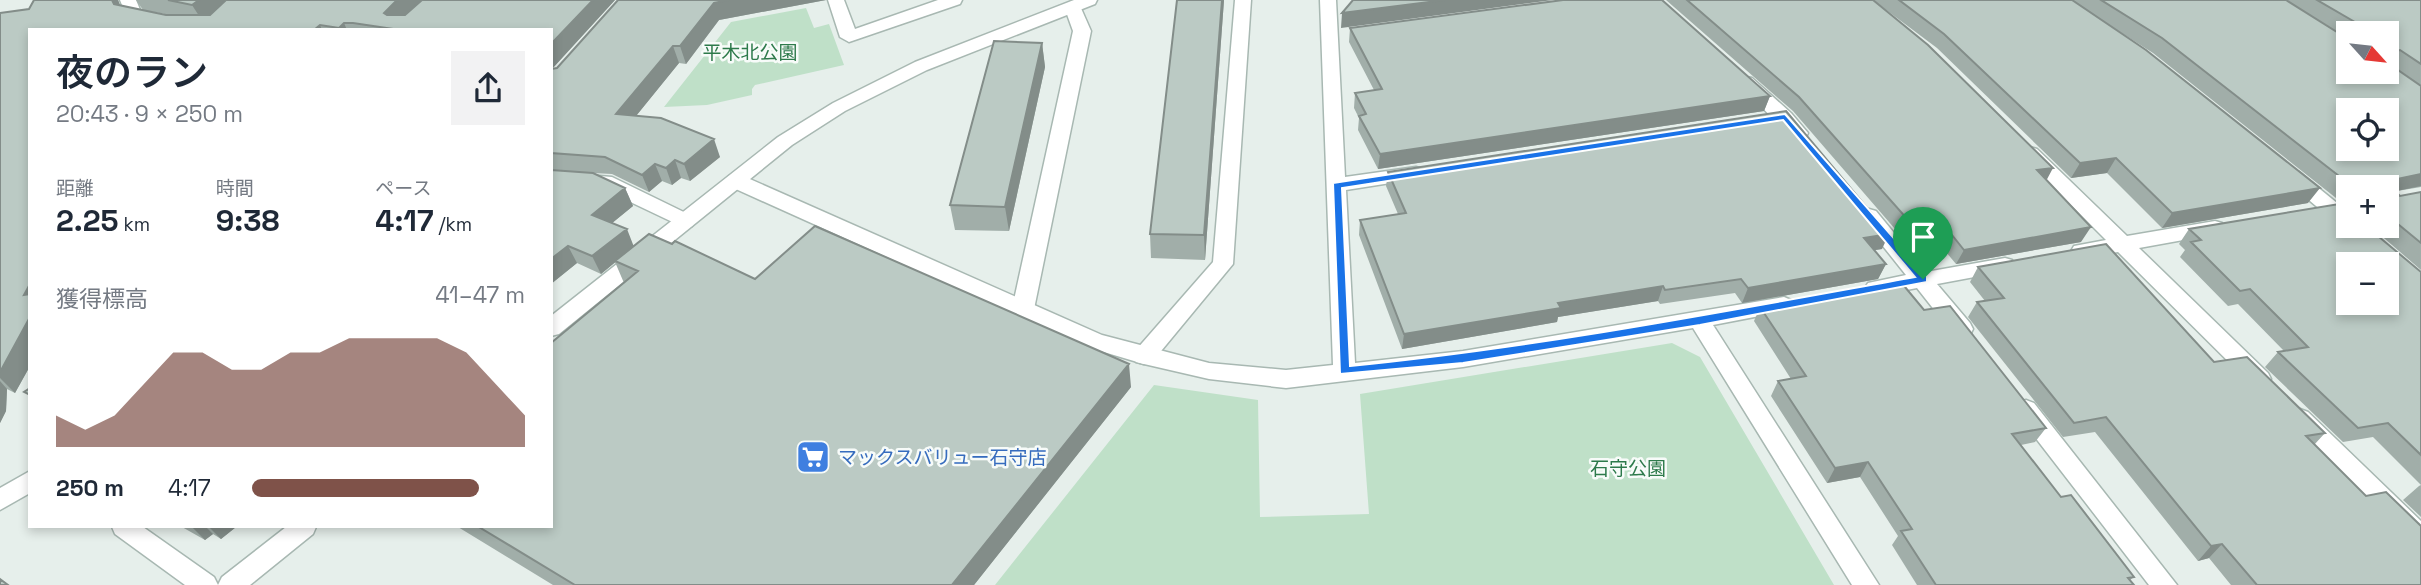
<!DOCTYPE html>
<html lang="ja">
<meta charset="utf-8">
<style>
:root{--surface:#fff;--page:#f2f2f3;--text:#1f2937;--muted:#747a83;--accent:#7f5249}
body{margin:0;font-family:"Space Grotesk","Noto Sans JP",sans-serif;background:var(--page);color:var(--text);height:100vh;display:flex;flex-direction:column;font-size:26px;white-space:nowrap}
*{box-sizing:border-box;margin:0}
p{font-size:23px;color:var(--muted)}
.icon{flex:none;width:38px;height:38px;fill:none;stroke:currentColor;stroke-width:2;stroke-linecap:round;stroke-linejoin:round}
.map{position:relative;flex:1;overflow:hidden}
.sheet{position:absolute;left:28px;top:28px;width:525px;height:500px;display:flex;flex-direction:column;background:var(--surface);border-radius:0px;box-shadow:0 4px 10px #0003}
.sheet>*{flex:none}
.needle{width:46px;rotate:117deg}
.buttons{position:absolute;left:2336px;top:21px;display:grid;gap:14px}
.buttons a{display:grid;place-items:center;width:63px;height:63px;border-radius:0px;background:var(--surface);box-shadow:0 4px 10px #0003;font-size:35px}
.pin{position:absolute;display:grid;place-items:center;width:60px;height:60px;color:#fff;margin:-72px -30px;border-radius:50% 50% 50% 0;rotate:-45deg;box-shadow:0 0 7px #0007}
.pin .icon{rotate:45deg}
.round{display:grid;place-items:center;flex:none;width:74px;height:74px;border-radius:0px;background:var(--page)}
.overview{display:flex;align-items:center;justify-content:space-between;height:119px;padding:0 28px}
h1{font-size:38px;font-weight:600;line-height:52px}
.stats{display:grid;grid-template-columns:repeat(3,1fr);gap:10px;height:119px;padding:7px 28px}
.stats div{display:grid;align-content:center}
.stats b{font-size:30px;font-weight:600}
.stats small{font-size:19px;font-weight:400}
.stats p{font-size:19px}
.chart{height:196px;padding:14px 28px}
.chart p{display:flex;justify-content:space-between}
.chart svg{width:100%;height:126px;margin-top:7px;fill:var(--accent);opacity:.7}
ul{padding:0 28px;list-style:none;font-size:23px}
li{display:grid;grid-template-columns:112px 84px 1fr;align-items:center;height:52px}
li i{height:18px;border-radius:9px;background:var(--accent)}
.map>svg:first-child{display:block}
.green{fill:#bfe0c8}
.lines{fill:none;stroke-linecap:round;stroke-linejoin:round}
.service-casing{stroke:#a8b8b2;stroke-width:3}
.minor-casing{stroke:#a8b8b2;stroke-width:3}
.tertiary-casing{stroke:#a8b8b2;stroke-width:3}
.service{fill:#fff;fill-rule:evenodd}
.minor{fill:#fff;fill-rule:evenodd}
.tertiary{fill:#fff;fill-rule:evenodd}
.wall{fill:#a1aea9;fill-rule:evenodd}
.shaded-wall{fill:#838d89}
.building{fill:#bbcac4;stroke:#838d89;stroke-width:2;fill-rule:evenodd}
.route{fill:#1a73e8;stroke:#fff;stroke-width:2;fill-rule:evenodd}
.labels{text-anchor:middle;stroke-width:5;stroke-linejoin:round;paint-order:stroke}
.park-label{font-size:19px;fill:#2d7a4b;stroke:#f7fbf9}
.shop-label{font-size:19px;fill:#366cbe;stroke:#f7fbf9;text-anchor:start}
</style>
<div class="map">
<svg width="2421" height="585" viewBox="0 0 2421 585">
<rect width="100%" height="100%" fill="#e6efeb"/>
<path class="green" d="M806,8L814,28L829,24L844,65L755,85L752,89V95L707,105L664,107L731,22Z
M1672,343L1700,357L1834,585H995L1154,385L1258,400L1260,517L1369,514L1360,394Z"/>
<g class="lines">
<defs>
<path id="service" d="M1235,0H1251L1233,264L1152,362L1144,364L1136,362L1133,356L1136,350L1213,262Z
M1072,1L1080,6L1091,31L1034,309L1031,314L1023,317L1015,314L1012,309L1073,31L1064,6Z"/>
<path id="minor" d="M120,0H136L141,12L204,25L212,30H177L128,20Z
M828,0H844L855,29L938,0H962L960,4L849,42L840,37Z
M1320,0H1336L1345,177L1416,167L1423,169L1426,173L1423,177L1416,179L1346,190L1355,363L1463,351L1784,297L1791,300L1795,305L1791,310L1713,325L1879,585H1852L1693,328L1463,367L1286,388L1209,379L1144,364L1087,347L729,186L726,181L729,176H743L1102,335L1209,363L1286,370L1333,365Z
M1746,77L1752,78L1791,113L1808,133L1806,137H1792L1740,86L1737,82L1740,78Z
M2030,147L2037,149L2127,236L2215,221L2222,223L2225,228L2222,233L2139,248L2268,373L2271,379L2268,385L2260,388L2252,385L2118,252L2081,258L2074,256L2071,251L2074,246L2106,240L2023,157L2021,153L2023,149Z
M2292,170L2299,172L2348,212V226L2355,227H2341L2285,180L2282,176L2285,172Z
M551,172L612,177L692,216L695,221L692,226L685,228L601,188L551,184Z
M1869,209L1876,211L1926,272L2005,258L2012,260L2015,265L2012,270L1937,284L1970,323L1973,329L1970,335L1962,337L1954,335L1917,288L1875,296L1868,293L1865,288L1868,283L1906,275L1859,216L1862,211Z
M2026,400L2034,403L2177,585H2149L2018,415L2015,409L2018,403Z
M2300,409L2308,412L2421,521V547L2412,544L2292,424L2289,418L2292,412Z
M30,471V493L0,510V488Z
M112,527H143L214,577L218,585H185L115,534Z"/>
<path id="tertiary" d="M1074,0H1097L1095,4L927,70L845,111L792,145L559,334L551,336V316L778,137L833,103L915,62Z
M286,527H316L313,534L250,585H218L222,577Z"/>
</defs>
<use href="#service" class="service-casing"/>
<use href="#minor" class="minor-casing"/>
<use href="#tertiary" class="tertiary-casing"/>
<use href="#service" class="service"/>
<use href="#minor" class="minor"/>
<use href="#tertiary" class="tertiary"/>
</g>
<path class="wall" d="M34,0H118L120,5L166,15H170L143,10L136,0H615L552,69L557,68L618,0H826L719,20L686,64L679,63L636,116L720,157L690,181L681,178L672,185L662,181L649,192L612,174L593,173L625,188L633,206L612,223L634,246L755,279L1131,387L974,585H553L458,527H551L624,283L615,262L601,274L577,263L551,284V30H30V366L15,393L7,389L6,411L0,423V13L29,9Z
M1177,0H1224L1205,260L1151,258L1150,234Z
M1666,0H1873L2046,180L2081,242L1956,264L1936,240L1908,244L1793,111Z
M1873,0H2421V187L2397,191V193L2400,196L2421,192V270L2370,226H2387V187H2348V197L2336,198L2153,53L2103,21L2308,203L2162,228L2107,173L2071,178L1937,48ZM2348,33H2387V72H2348Z
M1350,28L1770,96L1764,111L1378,169L1358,130L1359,118L1354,108L1355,93L1374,90L1349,42Z
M1042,43L1045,67L1009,231L955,230L950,205Z
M1388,172L1882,249L1874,250L1886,264L1878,279L1742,303L1735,293L1660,304L1658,301L1558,317L1557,322L1402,349L1359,235L1360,220L1398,214L1386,186Z
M2189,229L2421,272V517L2403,500L2419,486L2421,485L2373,437L2343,442L2265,367L2278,352L2284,351L2238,304L2228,306L2180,257L2185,250L2179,244Z
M1978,267L2214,362L2325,433L2314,445L2366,496L2421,585H2231L2209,558L2198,561L2095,432L2063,437L1968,317L1977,302L1985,301L1970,282Z
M1760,307L1924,310L2046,428L2035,442L2021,445L2061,497L2134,577L2130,580L2134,585H1917L1892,545L1898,536L1860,477L1827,483L1771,396L1778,381L1791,379L1754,321Z
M182,527H236L221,539L213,534L205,540Z"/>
<path class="shaded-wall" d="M112,0H118L126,21L114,4Z
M199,0H231L203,22L192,5Z
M397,0H422L394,29L384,13Z
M593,0H615L551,70V44Z
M729,0H826L719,20L686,64L680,46L714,3Z
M1222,0H1224L1205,260L1204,235Z
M1445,0H1553L1341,28L1342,13Z
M344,23L347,30H340L339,28Z
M320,25L322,30H314Z
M1042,43L1045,67L1009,231L1005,207Z
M673,46L679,63L623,132L616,114Z
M1770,96L1764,111L1378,169L1380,154Z
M714,139L720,157L690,181L684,164Z
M2116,158L2107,173L2071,178L2080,163Z
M675,160L681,178L672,185L666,168Z
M655,164L662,181L649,192L642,175Z
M2053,168L2045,183L2037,170Z
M2421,174V186L2387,193L2397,179Z
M625,188L633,206L600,233L592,215Z
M2320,188L2308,203L2162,228L2172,213Z
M1944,225L1936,240L1908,244L1916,229Z
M2091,227L2081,242L1956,264L1964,250Z
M627,229L634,247L601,274L592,256Z
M1889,234L1882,249L1857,253L1864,238Z
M568,246L577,263L551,284V259Z
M1886,264L1878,279L1742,303L1748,288Z
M30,284V301L24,295Z
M1663,286L1658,301L1558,317L1557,322L1402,349L1404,334L1558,303Z
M30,317V366L15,393L0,378V372Z
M1129,364L1131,387L974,585H952Z
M0,381L7,389L6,411L0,423Z
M1868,462L1860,477L1827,483L1835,468Z
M192,527H206L213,534L205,540Z
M209,527H236L221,539Z
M2222,544L2209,558L2198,561L2211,546Z"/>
<path class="building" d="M34,0H112L114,4L166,15H210L226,0H397L384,13L387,15H405L422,0H593L551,44V30H400L353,23H344L339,28L320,25L314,30H30V284L24,295L30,294V317L0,372V13L29,9Z
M168,0H199L192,5Z
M618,0H729L714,3L680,46H673L616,114L661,118L714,139L684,164L675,160L666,168L655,164L642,175L605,157L551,153V69L557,68Z
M1177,0H1222L1204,235L1150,234Z
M1353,0H1445L1342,13Z
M1563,0H1662L1770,96L1380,154L1359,116L1366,114L1355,93L1382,89L1350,28Z
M1687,0H1873L1928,45L2053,168L2037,170L2091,227L1964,250L1944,225L1916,229L1799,97Z
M1899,0H2072L2146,50L2320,188L2172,213L2116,158L2080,163L1944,34Z
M2101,0H2286L2348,39V72H2387V60L2388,63L2421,86V174L2397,179V193L2400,196L2421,192V243L2387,215V187H2362V182L2348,183L2162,38ZM2348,110H2387V149H2348Z
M2317,0H2421V64L2400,50L2396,51V55H2387V33H2360V25Z
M994,41L1042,43L1005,207L950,205Z
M1786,111L1889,234L1864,238L1886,264L1748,288L1741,279L1665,290L1663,286L1558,303L1561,308L1404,334L1360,220L1406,213L1388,172Z
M551,170L593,173L625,188L592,215L627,229L592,256L568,246L551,259Z
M2339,204L2348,212V226H2366L2421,272V455L2388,423L2358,428L2278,352L2308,347L2250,289L2240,291L2191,242L2201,240L2189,229ZM2348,264H2387V303H2348Z
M815,226L1129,364L952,585H575L479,527H551V343L638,271L615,261L649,234L672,244L675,241L755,279Z
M2106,244L2214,362L2247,357L2325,433L2306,436L2366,496L2386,492L2421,526V585H2257L2222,544L2211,546L2106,417L2074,423L1977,302L2004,298L1978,267Z
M1900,281L1924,310L1950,306L2046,428L2012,434L2061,497L2071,495L2134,577L2128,578L2134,585H1936L1901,531L1912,529L1868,462L1835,468L1778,381L1806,376L1760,307Z
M30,388V395L24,392Z
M0,579L8,585H0Z"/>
<path class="route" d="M1785,114L1927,276V282L1700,325L1463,363L1340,374L1333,183ZM1783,120L1915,277C1727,311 1540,347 1350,366L1342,188Z"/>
<defs>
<symbol id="supermarket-square" viewBox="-11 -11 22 22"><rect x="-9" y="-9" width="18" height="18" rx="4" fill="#3f7fe0" stroke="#f7fbf9"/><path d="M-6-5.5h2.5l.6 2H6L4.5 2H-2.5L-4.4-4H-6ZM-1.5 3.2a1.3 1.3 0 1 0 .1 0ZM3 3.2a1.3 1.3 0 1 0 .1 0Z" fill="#fff"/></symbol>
</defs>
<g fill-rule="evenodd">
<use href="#supermarket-square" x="794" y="438" width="38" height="38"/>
</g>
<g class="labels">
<g class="park-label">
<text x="750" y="59">平木北公園</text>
<text x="1628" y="475">石守公園</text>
</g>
<g class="shop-label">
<text x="838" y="464">マックスバリュー石守店</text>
</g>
</g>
</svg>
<div class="buttons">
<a><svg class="needle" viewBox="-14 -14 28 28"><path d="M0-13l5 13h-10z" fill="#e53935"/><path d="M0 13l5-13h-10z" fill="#747a83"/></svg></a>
<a><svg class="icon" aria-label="locate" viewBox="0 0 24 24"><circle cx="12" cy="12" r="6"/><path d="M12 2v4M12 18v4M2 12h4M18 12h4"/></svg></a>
<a>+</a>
<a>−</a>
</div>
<div class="pin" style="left:1923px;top:279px;background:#1e9e55"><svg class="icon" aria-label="arrive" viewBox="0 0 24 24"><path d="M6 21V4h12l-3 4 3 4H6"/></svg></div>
<section class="sheet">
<div class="overview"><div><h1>夜のラン</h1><p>20:43 · 9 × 250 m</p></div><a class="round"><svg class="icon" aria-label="share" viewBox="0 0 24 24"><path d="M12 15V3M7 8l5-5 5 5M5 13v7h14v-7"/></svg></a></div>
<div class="stats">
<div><p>距離</p><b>2.25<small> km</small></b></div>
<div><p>時間</p><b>9:38</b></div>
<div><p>ペース</p><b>4:17<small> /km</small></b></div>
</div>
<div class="chart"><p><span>獲得標高</span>41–47 m</p>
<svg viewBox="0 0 160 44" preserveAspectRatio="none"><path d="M0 44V33L10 38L20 33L30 22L40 11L50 11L60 17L70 17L80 11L90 11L100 6L110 6L120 6L130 6L140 11L150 22L160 33V44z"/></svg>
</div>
<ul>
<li><b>250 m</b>4:17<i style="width:83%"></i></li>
</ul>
</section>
</div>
